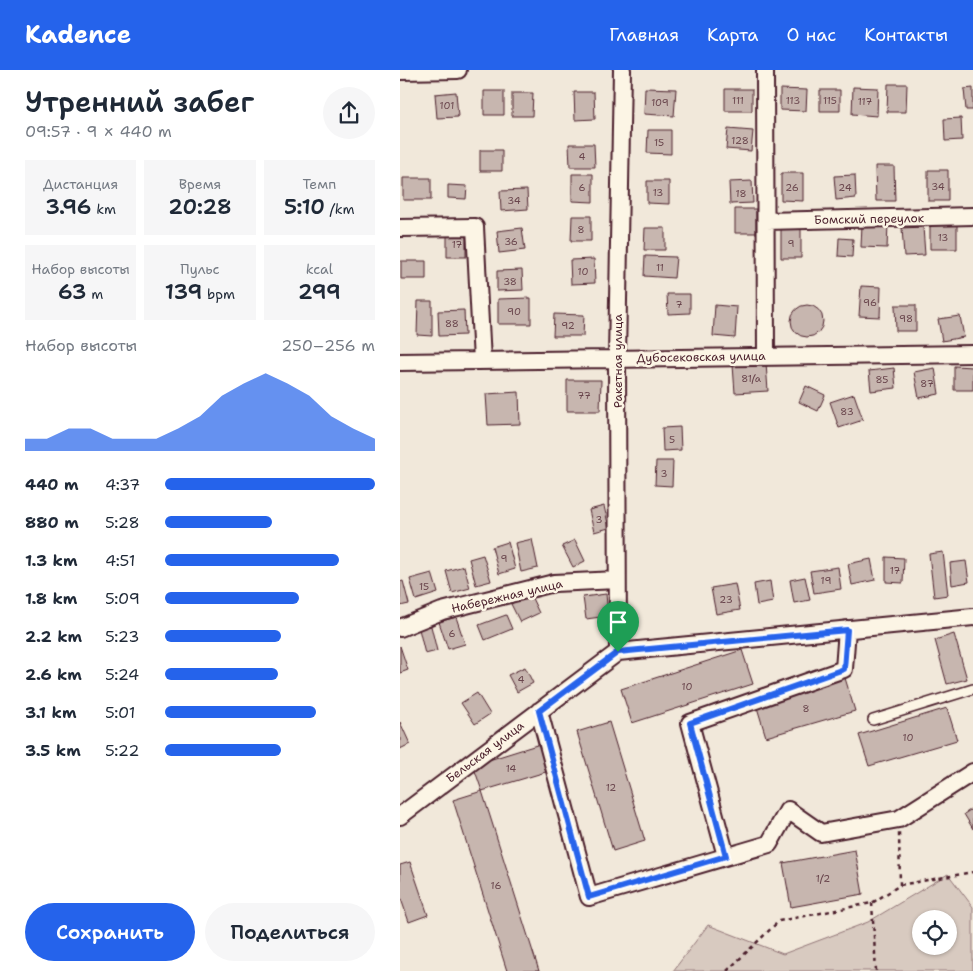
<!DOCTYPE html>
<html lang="ru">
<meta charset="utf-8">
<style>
:root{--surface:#fff;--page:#f6f6f7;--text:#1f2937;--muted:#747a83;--accent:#2563eb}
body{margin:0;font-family:"Shantell Sans",sans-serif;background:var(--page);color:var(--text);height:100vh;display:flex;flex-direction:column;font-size:19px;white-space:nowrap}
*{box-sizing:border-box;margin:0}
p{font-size:16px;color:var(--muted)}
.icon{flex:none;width:28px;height:28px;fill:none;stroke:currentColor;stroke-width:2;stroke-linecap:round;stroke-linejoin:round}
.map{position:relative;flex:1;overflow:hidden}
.sheet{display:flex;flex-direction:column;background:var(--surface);width:400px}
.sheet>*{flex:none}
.controls{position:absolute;left:512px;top:840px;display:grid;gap:10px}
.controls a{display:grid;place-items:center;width:45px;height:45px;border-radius:50%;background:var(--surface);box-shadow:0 1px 4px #0004;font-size:25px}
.pin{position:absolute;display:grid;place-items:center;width:42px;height:42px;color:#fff;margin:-51px -21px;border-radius:50% 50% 50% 0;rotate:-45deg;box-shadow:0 0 5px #0007}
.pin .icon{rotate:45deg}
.round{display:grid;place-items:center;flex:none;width:52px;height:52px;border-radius:26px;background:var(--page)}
.head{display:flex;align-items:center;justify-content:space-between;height:85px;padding:0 25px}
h1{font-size:28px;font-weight:600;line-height:38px}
.stats{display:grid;grid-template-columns:repeat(3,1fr);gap:8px;height:85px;padding:5px 25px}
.stats div{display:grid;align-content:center;border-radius:0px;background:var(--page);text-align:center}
.stats b{font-size:21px;font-weight:600}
.stats small{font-size:14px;font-weight:400}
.stats p{font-size:14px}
.chart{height:140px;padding:10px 25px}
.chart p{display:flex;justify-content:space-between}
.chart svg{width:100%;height:90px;margin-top:5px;fill:var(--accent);opacity:.7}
.cta{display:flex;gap:10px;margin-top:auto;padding:10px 25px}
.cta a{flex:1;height:58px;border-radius:30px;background:var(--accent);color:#fff;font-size:20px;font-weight:600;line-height:58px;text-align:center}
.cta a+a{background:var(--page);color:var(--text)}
ul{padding:0 25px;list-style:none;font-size:16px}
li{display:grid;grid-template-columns:80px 60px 1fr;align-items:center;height:38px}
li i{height:12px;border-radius:6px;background:var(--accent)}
header{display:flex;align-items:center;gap:30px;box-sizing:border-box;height:70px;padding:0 25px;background:var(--accent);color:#fff}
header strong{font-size:24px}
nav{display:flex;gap:28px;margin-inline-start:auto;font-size:18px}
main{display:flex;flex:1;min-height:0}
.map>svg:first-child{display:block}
.green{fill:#d8cac0;stroke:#917476;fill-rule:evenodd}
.building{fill:#c7b6af;stroke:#4a1f2b}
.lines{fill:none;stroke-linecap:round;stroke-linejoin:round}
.service-casing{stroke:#4a1f2b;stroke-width:12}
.minor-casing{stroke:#4a1f2b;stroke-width:20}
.path{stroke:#4a1f2b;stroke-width:2.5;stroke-dasharray:4 4;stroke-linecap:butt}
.service{stroke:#fcf5e5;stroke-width:9}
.minor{stroke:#fcf5e5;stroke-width:16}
.route-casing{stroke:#fff;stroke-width:10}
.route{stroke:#2563eb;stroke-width:6}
.labels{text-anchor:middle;stroke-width:5;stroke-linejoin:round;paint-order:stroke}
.number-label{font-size:10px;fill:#69454c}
.street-label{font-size:12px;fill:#4a1f2b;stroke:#fcf5e5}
</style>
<header>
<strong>Kadence</strong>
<nav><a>Главная</a><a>Карта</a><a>О нас</a><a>Контакты</a></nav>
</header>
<main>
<section class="sheet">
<div class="head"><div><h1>Утренний забег</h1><p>09:57 · 9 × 440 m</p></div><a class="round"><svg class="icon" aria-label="share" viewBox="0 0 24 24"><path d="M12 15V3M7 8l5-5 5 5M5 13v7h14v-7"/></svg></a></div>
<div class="stats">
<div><p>Дистанция</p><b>3.96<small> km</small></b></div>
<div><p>Время</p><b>20:28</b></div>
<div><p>Темп</p><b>5:10<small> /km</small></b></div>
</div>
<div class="stats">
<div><p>Набор высоты</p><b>63<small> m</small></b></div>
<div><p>Пульс</p><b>139<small> bpm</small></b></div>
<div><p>kcal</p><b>299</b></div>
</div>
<div class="chart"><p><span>Набор высоты</span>250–256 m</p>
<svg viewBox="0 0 160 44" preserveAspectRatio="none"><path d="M0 44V38L10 38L20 33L30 33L40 38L50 38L60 38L70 33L80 27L90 17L100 11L110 6L120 11L130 17L140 27L150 33L160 38V44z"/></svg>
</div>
<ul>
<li><b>440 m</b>4:37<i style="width:100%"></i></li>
<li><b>880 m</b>5:28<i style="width:51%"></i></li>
<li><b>1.3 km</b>4:51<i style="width:83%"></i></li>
<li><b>1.8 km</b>5:09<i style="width:64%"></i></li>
<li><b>2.2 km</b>5:23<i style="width:55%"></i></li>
<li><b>2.6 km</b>5:24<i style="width:54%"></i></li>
<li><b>3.1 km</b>5:01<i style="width:72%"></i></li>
<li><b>3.5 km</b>5:22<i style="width:55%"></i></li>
</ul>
<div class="cta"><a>Сохранить</a><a>Поделиться</a></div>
</section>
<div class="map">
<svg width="573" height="901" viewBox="0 0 573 901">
<rect width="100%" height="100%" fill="#f1e8da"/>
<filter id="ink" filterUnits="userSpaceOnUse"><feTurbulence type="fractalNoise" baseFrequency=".02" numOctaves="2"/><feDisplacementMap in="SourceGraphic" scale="10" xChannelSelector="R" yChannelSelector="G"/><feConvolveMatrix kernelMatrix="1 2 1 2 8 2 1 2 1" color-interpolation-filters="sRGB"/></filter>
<g filter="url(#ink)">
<path class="green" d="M548,804L573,837V901H273L308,855L383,884L468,852ZM521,849H549V876H521Z"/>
<path class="building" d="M488,14H507L506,42H487Z
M453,17L478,18L477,46L452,44Z
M245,18L276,19L274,46L244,44Z
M573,18V40H566L564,19Z
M325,19H352V41H325Z
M380,19L407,20L406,41L380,40Z
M420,20H440V41H420Z
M84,21H104V45H84Z
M56,22L58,47L37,48L35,24Z
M174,22H194L195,49L175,50Z
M112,23H133L132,46H112Z
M561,48L562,70L545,71L544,49Z
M328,59L353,61L351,81L326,79Z
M248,60H271V84L247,83Z
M169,74H194L195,97H170Z
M80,80H102V101H80Z
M475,96H494L495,131H476Z
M528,100H548V131H528Z
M381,103H403V131L381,130Z
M172,104H193V132L172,131Z
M455,105L456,128L436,130L434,106Z
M3,108H31V130H3Z
M247,111H269V134L247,133Z
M352,111L353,133L330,134L329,112Z
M48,115L67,116L66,129L48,128Z
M127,120L128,139L101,141L100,121Z
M335,139H356V163H335Z
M172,146H191V171H171Z
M462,154H488L487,178L461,177Z
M557,154V179H530V155Z
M523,157L525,185L504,186L502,158Z
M122,158L125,180L99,183L97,161Z
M245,158H265V180H244Z
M381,159H401V188H381Z
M47,162H66V187H47Z
M439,168L453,169L452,187L438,186Z
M245,186L276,187L274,208L244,206Z
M194,189L195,213L171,214L170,190Z
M1,191H26V209H1Z
M122,200L123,220L97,221V201Z
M461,216L481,217L480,247L459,246Z
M267,224H290V243L268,244Z
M131,228V254H98V229Z
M18,231H32V266L17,265Z
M391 251a16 16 0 1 1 32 0a16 16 0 1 1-32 0Z
M315,235L337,237L335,268L313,266Z
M495,235H516V261H496Z
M64,240L65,265L39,266L38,241Z
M154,244L184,245L183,266H153Z
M560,246L564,267L542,271L538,249Z
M366,293L368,321L335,323L333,295Z
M554,296L573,297V320H554Z
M494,298L496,318L471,321L469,301Z
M535,298L539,324L519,328L514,302Z
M167,310H201L200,341H167Z
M406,316L425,325L418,341L399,332Z
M119,322L120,354L88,355L86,324Z
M454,324L463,350L439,358L430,332Z
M280,357L281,380L263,381L262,358Z
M256,391H273L272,416L255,415Z
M204,436L209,458L194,462L189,440Z
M132,469L138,498L121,502L115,473Z
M175,470L185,491L173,497L162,476Z
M108,472L115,499L99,504L92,477Z
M543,482L548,525L534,527L529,484Z
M83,485L91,511L76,515L69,489Z
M486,487L504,488L503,513L486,512Z
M471,489L475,510L452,515L448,494Z
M566,491L569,512L552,515L550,493Z
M64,496L70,518L52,523L46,501Z
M438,497L441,519L414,523L410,501Z
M32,503L38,523L16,530L10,509Z
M405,507L410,530L394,533L390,510Z
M3,511L9,534L0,536V512Z
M370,511L373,532L357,535L354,514Z
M335,514L340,540L316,544L311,518Z
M130,524L139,543L120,552L111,534Z
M206,524L208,546L186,549L183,527Z
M106,545L112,559L85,570L79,555Z
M56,547L65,574L48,579L39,552Z
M31,556L37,581L25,584L19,559Z
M554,564L567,609L547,614L535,570Z
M0,576L8,600L0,603Z
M342,580L353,614L232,653L221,619Z
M125,597L133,613L117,622L108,605Z
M445,608L455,641L366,667L356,634Z
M77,623L90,644L75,654L61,633Z
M547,638L557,670L469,696L459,665Z
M0,652L10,674L0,679Z
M209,652L245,771L213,781L177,662Z
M140,674L149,701L82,721L73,695Z
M82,721L139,901H107L53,730Z
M573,738V759L564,744Z
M455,780L463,824L391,837L383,793Z
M10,792L28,845L9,852L0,826V795Z"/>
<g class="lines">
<defs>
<path id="service" d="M473,650L573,619"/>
<path id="minor" d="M365,0L366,286
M0,1L58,0
M366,151L573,146
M0,158L75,157L82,291
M0,292L573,284
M0,558L42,541L154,513L217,510
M218,582L217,288L222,0
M218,582L573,547
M139,641L189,827L369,774L388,740L421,763L499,749L573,702
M0,746L218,582
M326,786L290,653L444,599L447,559"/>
</defs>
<use href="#service" class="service-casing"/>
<use href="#minor" class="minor-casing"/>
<path class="path" d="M500,815L573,802
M472,833L476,901
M327,901L379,851L472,833L500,815L499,763"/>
<use href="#service" class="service"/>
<use href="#minor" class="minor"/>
</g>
</g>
<g class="lines" filter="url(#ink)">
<defs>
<path id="route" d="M447,560L444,599L290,653L326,786L189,827L139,641L218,582Z"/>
</defs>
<use href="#route" class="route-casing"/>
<use href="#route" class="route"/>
</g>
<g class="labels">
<g class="number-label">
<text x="338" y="34">111</text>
<text x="393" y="34">113</text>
<text x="430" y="34">115</text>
<text x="465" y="35">117</text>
<text x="260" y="36">109</text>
<text x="47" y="39">101</text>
<text x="340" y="74">128</text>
<text x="259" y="76">15</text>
<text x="182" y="90">4</text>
<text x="538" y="120">34</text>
<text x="182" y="121">6</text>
<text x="392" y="121">26</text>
<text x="445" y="121">24</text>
<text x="258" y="126">13</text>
<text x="341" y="127">18</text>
<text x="114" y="134">34</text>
<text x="181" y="163">8</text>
<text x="543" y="171">13</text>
<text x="111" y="175">36</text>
<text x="391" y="177">9</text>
<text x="57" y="178">17</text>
<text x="260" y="201">11</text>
<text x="183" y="205">10</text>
<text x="110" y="215">38</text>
<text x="470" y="236">96</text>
<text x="279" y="238">7</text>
<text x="114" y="245">90</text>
<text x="506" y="252">98</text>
<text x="52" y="257">88</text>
<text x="168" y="259">92</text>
<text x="351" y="312">81/а</text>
<text x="482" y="313">85</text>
<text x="527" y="317">87</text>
<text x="184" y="329">77</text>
<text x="447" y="345">83</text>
<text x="272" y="373">5</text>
<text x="264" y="407">3</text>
<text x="199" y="453">3</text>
<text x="104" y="492">9</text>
<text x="495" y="504">17</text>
<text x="426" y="514">19</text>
<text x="24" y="520">15</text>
<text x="326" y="533">23</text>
<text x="52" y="567">6</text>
<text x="121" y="613">4</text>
<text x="287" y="620">10</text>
<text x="406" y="642">8</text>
<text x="508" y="671">10</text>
<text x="111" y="702">14</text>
<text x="211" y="721">12</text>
<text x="423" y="812">1/2</text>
<text x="96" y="819">16</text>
</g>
<g class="street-label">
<text transform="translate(469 149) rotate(-1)" y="4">Бомский переулок</text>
<text transform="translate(301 287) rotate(-1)" y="4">Дубосековская улица</text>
<text transform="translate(218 291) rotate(-90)" y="4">Ракетная улица</text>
<text transform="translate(107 526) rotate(-13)" y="4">Набережная улица</text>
<text transform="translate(85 682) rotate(-37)" y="4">Бельская улица</text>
</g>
</g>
</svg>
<div class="controls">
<a><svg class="icon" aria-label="locate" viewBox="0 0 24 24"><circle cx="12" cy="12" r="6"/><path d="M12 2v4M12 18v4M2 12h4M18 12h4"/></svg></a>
</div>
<div class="pin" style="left:218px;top:582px;background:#1e9e55"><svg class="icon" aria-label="arrive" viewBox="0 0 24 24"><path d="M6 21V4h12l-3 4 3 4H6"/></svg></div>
</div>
</main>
